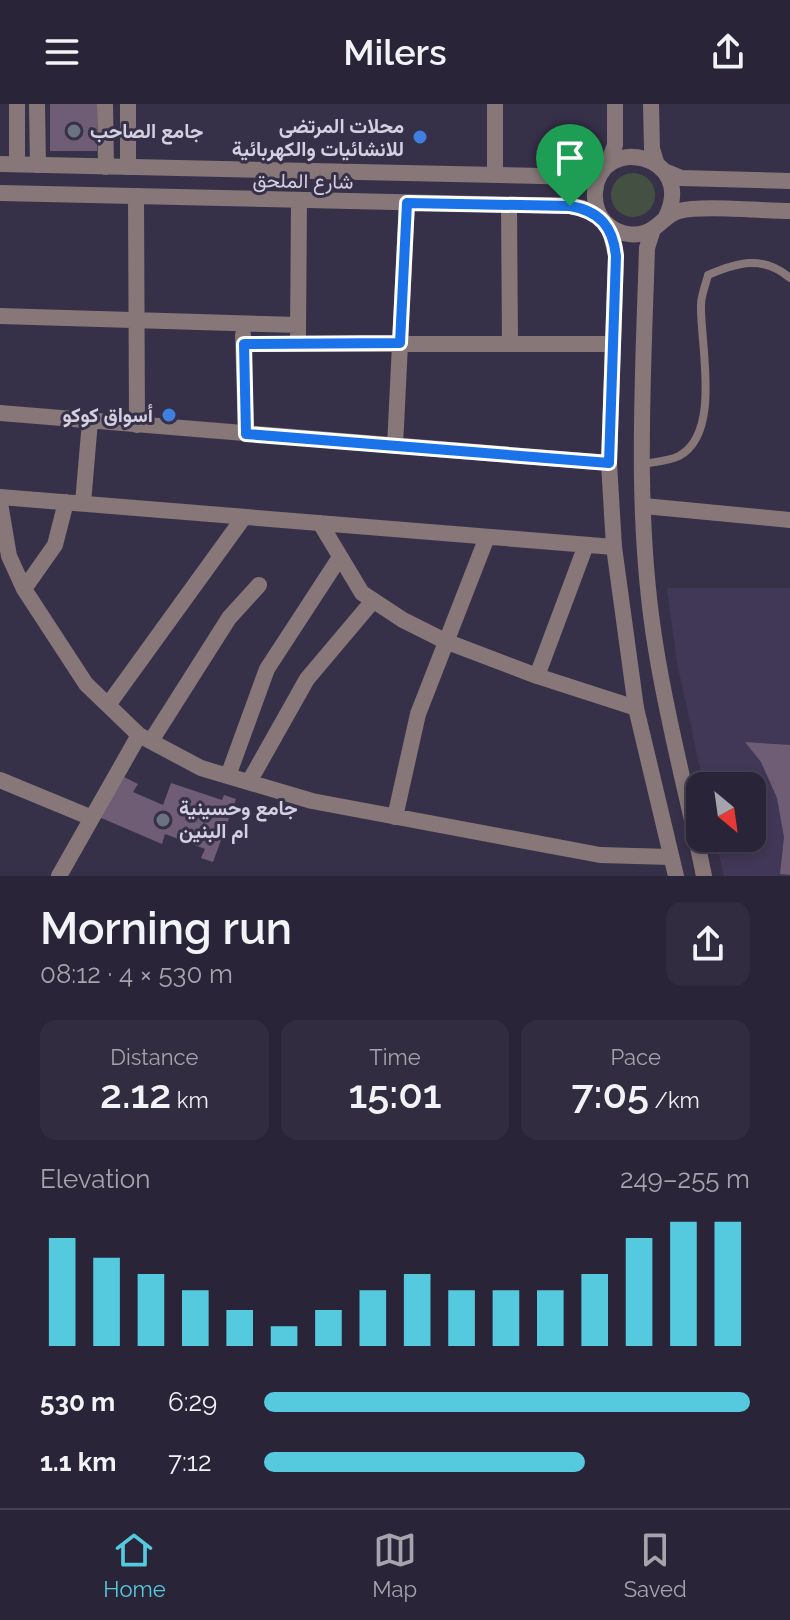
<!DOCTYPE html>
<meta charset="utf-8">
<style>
:root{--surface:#292437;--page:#312c3f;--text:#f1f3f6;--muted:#a5a4ad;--line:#454152;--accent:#55cadf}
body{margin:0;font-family:Raleway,Vazirmatn,sans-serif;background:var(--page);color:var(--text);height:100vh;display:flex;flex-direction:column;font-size:30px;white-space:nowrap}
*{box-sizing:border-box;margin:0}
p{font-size:26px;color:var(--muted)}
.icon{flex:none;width:44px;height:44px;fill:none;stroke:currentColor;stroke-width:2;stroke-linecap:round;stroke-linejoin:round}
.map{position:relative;height:772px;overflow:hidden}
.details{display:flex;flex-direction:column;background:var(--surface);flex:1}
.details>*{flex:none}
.needle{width:52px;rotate:151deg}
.fabs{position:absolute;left:686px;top:668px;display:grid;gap:16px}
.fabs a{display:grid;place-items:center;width:80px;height:80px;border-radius:16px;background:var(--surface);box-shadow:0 4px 12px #0003,0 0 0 2px var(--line);font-size:40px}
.pin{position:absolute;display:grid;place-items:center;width:68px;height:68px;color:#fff;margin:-82px -34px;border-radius:50% 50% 50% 0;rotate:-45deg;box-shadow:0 0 8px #0007}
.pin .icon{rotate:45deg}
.round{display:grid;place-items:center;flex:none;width:84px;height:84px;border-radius:16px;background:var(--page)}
.headline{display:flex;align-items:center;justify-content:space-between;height:136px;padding:0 40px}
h1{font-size:44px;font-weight:600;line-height:60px}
.stats{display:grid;grid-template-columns:repeat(3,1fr);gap:12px;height:136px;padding:8px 40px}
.stats div{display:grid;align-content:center;border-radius:16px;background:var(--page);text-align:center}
.stats b{font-size:40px;font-weight:600}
.stats small{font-size:22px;font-weight:400}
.stats p{font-size:22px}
.chart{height:224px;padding:16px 40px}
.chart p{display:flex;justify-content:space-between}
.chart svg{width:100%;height:144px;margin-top:8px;stroke:var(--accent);stroke-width:6}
ul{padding:0 40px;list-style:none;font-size:26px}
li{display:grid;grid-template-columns:128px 96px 1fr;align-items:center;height:60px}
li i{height:20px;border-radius:10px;background:var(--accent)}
header{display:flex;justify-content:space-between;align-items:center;height:104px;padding:0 40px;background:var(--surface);font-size:36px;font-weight:600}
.tabs{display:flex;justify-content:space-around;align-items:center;height:112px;border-top:2px solid var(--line);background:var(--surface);font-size:22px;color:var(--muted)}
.tabs a{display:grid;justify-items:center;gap:4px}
.tabs .active{color:var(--accent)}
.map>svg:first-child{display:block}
.built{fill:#413857}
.green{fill:#445142}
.building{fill:#6e5d74}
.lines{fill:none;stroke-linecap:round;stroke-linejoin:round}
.service{stroke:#877778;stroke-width:8}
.minor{stroke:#877778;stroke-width:16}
.tertiary{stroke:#877778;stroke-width:16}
.route-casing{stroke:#fff;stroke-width:16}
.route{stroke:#1a73e8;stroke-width:10}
.worship-dot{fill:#6b7280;stroke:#373049;stroke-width:3}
.shop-dot{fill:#3f7fe0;stroke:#373049;stroke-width:3}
.labels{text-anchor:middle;stroke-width:6;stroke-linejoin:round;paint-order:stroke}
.poi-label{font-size:20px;font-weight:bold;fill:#d4d0e0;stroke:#373049;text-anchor:end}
.street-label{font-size:20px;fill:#d4d0e0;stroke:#373049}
</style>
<header><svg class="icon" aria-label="menu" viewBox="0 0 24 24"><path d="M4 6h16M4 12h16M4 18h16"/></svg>Milers<svg class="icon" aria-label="share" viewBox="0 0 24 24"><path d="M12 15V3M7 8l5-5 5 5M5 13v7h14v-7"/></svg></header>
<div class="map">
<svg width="790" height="772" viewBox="0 0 790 772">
<rect width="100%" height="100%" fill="#373049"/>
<path class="built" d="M667,484H790V772H724L715,734H752V682H704L677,559Z"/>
<path class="green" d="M611 91a22 22 0 1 1 44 0a22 22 0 1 1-44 0Z"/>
<path class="building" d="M50,0H97V47H50Z
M745,638L790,641V771L780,770L784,733L777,694L761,658Z
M124,673L138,680L133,688L163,701L171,679L222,696L224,691L236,695L213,758L201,754L205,745L165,730L162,740L99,713Z"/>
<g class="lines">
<path class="service" d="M643,360C654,358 669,357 679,352C722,329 700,240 701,201C701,191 706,180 708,171C738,158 763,151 790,174"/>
<path class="minor" d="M17,0V60
M37,0L38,61
M105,0L106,63
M128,0V63
M495,0V70
M136,92L137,321
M509,102L510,240
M0,212L298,221
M243,231L246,330
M298,231L299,97
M244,240H611
M0,309L609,359
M395,342L407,99
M0,393L614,443
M0,399L9,452L24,485L86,580L139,631L201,664L312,697L600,751L671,753
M83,399L90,317
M644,402L790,416
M320,419L362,489L403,516L445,537L537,572L636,604
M24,485L55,441L66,398
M537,572L586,441
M108,601L244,413
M151,637L229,514L259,481
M228,672L267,565L340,453
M0,676L92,714
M249,678L307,575L372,498
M395,713L418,610L487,433
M59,772L139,631"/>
<path class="tertiary" d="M651,0L652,45L657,61
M0,60L586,73L602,68
M607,62L615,41V0
M664,67L681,74L790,77
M0,89L570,102L582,104L601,114
M666,113C697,51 600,28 595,88C594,100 598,113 608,121C621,132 640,134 654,124C663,118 668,110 679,107C703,101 762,107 790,107
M609,122L616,152L609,359L614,443L636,604L676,772
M653,125L647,144C643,277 634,413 656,545C668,621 689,697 704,772"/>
</g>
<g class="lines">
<defs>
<path id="route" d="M407,99L570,102C600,107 613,123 616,152L609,359L246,330L244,240L400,239Z"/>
</defs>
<use href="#route" class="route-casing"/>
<use href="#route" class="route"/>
</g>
<g class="worship-dot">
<circle cx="74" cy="27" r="8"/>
<circle cx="163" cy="716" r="8"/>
</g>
<g class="shop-dot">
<circle cx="420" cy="33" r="8"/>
<circle cx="169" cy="311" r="8"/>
</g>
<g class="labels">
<g class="poi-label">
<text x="404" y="29">محلات المرتضى<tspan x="404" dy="23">للانشائيات والكهربائية</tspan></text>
<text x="90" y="34" text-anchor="start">جامع الصاحب</text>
<text x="153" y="318">أسواق كوكو</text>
<text x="179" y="711" text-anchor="start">جامع وحسينية<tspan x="179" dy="23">ام البنين</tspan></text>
</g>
<g class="street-label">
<text transform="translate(303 77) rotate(1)" y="7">شارع الملحق</text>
</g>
</g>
</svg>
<div class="fabs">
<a><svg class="needle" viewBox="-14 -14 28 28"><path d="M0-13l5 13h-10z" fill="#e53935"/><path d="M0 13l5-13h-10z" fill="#a5a4ad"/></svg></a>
</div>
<div class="pin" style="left:570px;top:102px;background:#1e9e55"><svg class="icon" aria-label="arrive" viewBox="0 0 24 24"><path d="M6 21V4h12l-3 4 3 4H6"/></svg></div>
</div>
<section class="details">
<div class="headline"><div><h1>Morning run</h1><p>08:12 · 4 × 530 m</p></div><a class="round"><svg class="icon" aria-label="share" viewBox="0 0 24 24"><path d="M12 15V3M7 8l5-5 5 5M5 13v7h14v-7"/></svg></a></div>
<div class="stats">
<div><p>Distance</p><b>2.12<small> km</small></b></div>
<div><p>Time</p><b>15:01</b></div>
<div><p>Pace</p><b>7:05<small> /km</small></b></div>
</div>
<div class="chart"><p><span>Elevation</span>249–255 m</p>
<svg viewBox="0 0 160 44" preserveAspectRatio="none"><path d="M5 44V11M15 44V17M25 44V22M35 44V27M45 44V33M55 44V38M65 44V33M75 44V27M85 44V22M95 44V27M105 44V27M115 44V27M125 44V22M135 44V11M145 44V6M155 44V6"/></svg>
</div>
<ul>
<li><b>530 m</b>6:29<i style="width:100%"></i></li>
<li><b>1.1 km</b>7:12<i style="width:66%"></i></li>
</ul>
</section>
<nav class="tabs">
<a class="active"><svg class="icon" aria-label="home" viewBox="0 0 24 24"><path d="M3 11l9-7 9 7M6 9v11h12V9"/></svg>Home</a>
<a><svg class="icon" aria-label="map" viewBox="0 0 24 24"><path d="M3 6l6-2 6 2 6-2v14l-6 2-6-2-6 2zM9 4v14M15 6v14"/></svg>Map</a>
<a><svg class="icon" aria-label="saved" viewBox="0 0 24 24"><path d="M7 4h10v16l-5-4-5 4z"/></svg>Saved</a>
</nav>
